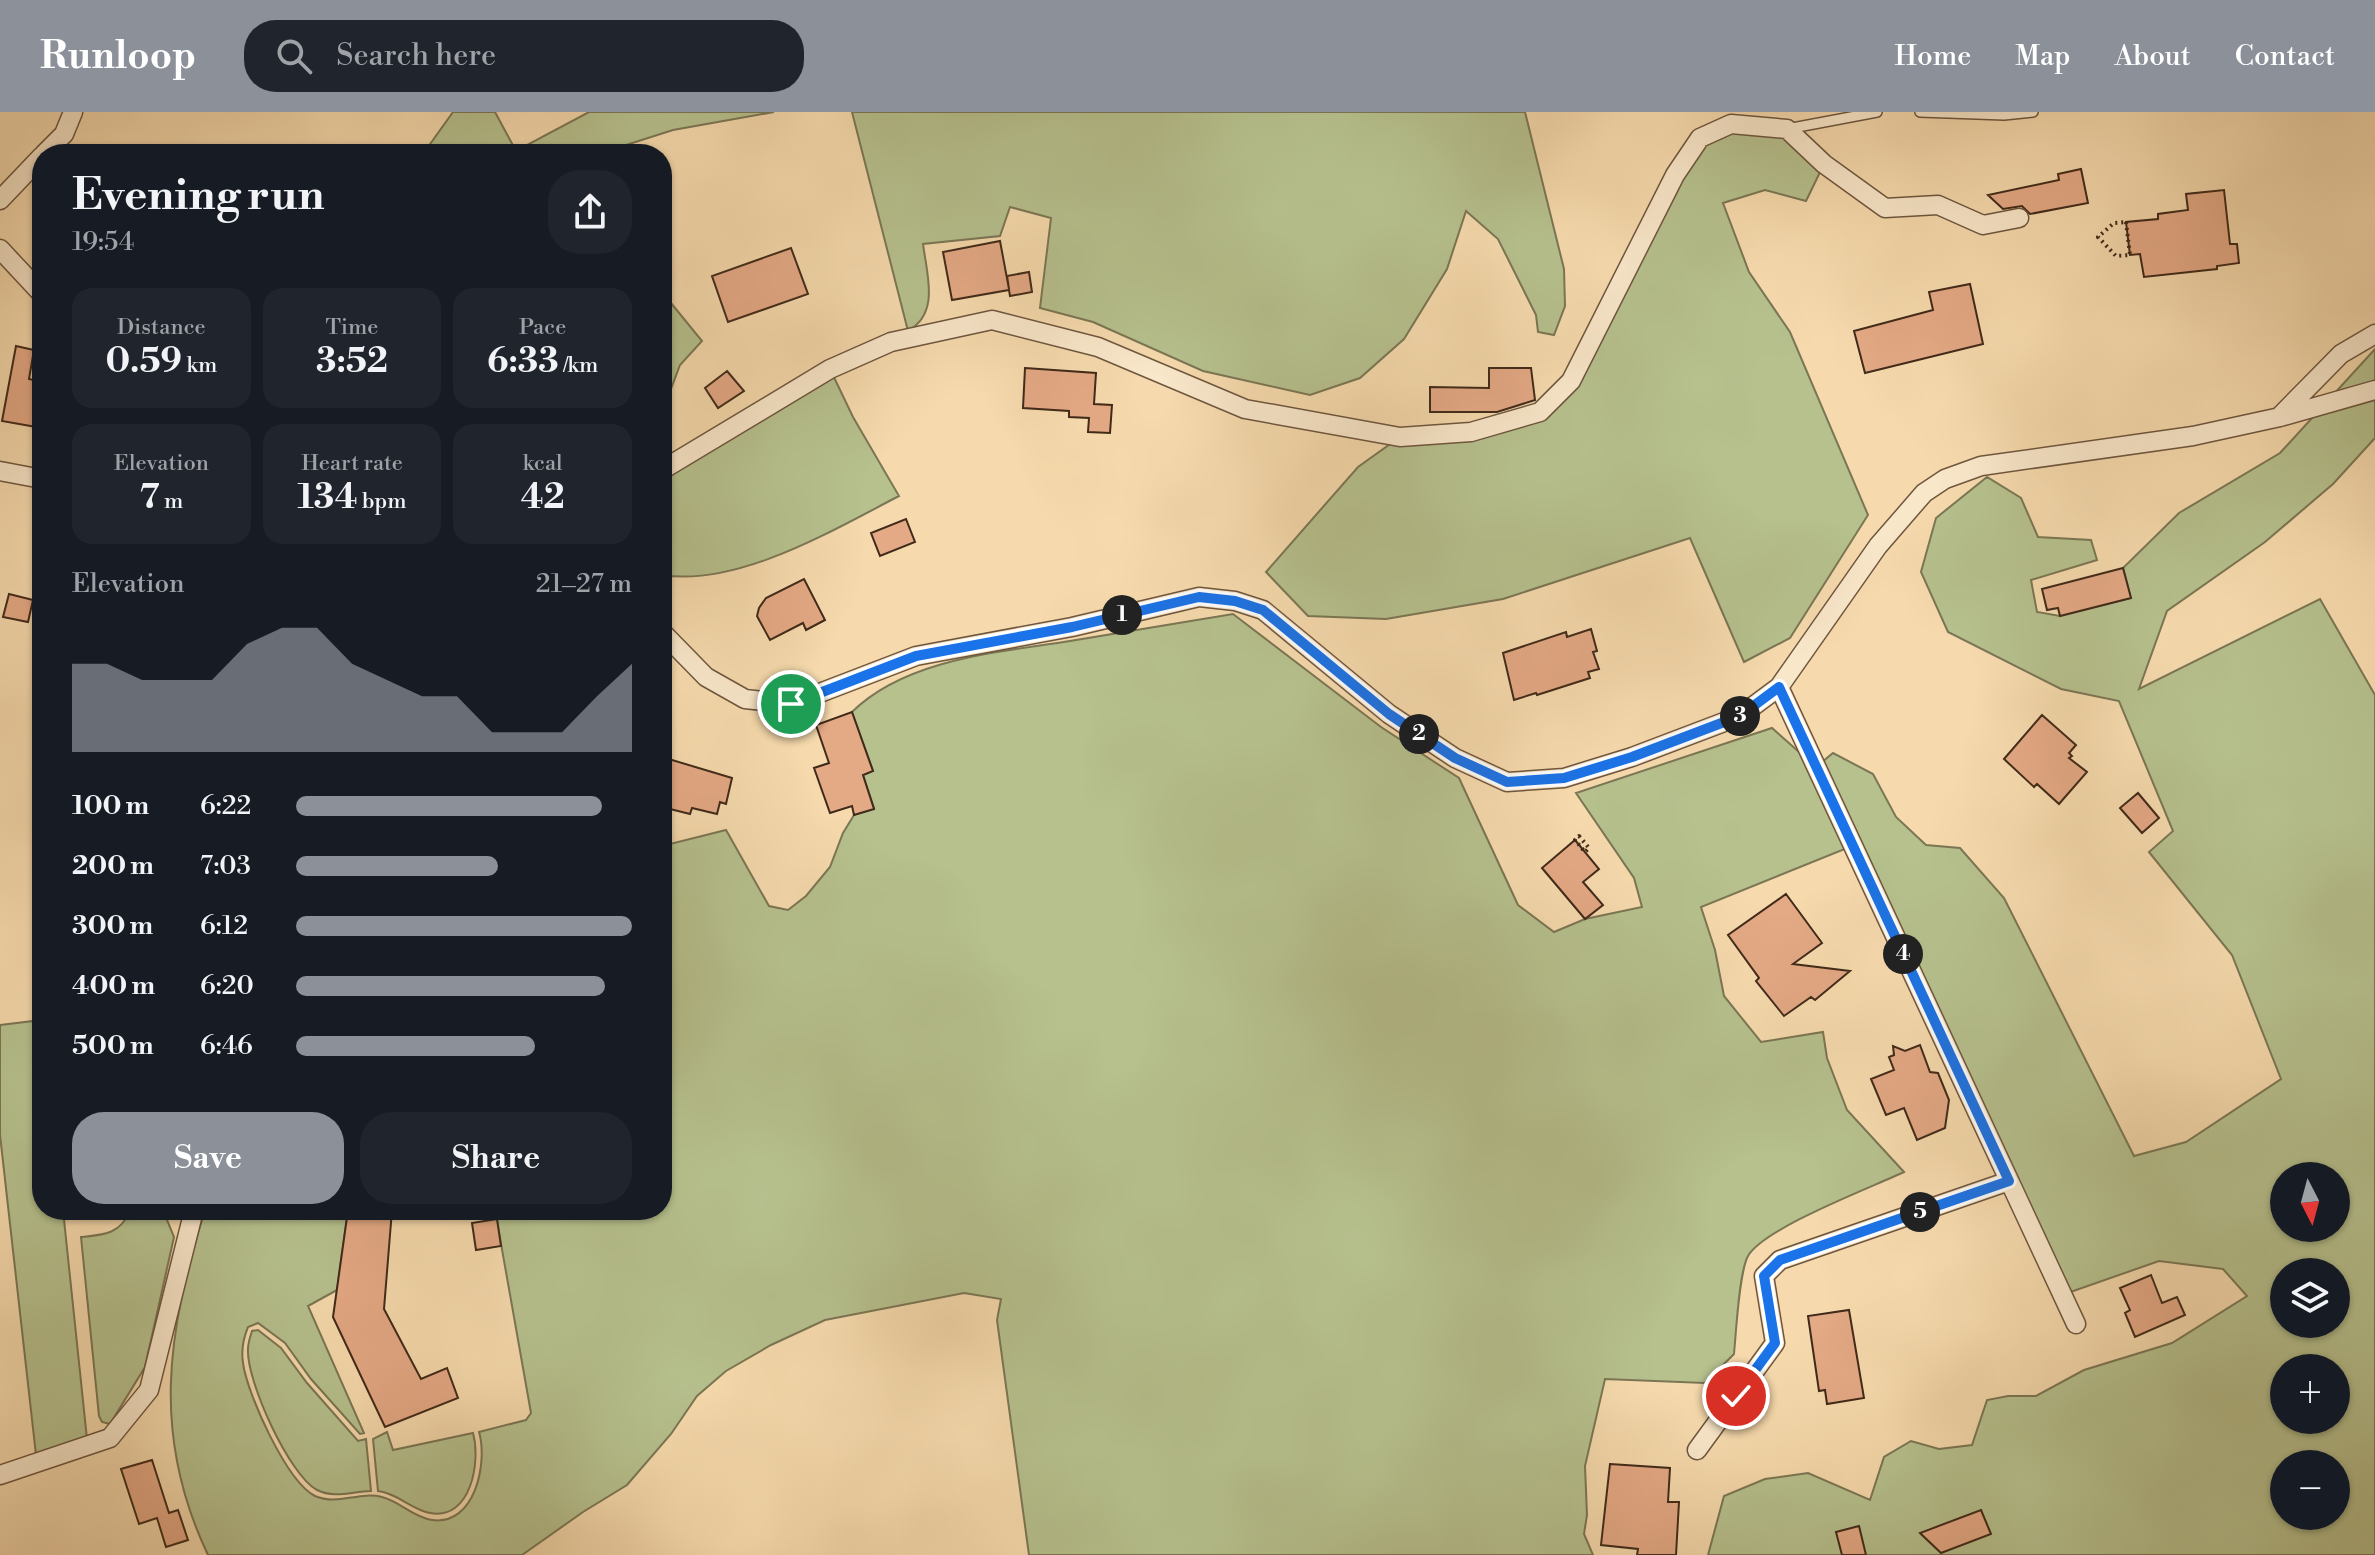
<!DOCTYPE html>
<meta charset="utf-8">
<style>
:root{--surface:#171b24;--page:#20242c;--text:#f1f3f6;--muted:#9ea1a6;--accent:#8c9099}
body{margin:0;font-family:"Libre Bodoni",serif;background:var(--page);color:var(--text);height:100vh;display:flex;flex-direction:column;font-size:30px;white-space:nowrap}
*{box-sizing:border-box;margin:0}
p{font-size:26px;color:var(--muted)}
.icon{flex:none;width:44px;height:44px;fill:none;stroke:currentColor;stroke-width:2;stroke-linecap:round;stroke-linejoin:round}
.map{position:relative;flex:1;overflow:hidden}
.panel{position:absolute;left:32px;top:32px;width:640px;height:1076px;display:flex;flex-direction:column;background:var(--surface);border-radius:32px;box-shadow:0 2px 6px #0004}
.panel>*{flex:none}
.needle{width:52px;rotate:174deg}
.fabs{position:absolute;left:2270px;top:1050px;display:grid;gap:16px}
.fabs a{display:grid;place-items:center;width:80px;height:80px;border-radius:50%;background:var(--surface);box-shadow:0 2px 6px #0004;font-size:40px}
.pin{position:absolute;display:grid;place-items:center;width:68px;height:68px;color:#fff;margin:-34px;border:4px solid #fff;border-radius:50%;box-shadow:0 2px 8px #0007}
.km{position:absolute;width:40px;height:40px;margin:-20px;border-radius:50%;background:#222;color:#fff;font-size:22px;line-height:40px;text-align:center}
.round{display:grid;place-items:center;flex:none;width:84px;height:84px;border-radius:32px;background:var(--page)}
.overview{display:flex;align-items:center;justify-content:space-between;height:136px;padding:0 40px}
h1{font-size:44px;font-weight:700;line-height:60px}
.stats{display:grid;grid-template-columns:repeat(3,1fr);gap:12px;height:136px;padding:8px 40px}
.stats div{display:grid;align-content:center;border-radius:20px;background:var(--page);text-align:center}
.stats b{font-size:34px;font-weight:700}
.stats small{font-size:22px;font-weight:400}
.stats p{font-size:22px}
.chart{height:224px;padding:16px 40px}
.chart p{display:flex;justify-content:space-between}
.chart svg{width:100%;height:144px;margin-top:8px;fill:var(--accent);opacity:.7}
.cta{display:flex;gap:16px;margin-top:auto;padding:16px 40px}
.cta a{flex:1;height:92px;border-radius:32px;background:var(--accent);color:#fff;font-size:32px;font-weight:700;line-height:92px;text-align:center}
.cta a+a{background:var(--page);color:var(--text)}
ul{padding:0 40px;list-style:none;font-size:26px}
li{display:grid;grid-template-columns:128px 96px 1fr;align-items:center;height:60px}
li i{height:20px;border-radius:10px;background:var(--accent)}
header{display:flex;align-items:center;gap:48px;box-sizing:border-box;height:112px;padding:0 40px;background:var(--accent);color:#fff}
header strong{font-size:38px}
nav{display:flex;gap:44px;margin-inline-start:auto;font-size:28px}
.search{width:560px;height:72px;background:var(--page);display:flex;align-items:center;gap:20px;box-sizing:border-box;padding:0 28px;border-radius:32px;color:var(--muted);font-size:30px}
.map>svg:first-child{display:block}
.green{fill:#b6c18e;stroke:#7b7654;stroke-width:2;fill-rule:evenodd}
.building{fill:#e4a985;stroke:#402a19;stroke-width:2}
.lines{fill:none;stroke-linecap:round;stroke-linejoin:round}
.service-casing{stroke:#6e563e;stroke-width:12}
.minor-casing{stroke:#6e563e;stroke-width:21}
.path{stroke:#402a19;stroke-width:4;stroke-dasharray:2 4;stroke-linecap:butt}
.service{stroke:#f9e7ca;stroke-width:9}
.minor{stroke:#f9e7ca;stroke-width:18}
.route-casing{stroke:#fff;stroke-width:16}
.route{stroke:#1a73e8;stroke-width:10}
</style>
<header>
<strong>Runloop</strong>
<div class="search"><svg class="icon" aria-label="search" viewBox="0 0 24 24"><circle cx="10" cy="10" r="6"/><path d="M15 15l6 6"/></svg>Search here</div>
<nav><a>Home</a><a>Map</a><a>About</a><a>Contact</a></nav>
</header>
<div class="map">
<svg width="2375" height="1443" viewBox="0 0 2375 1443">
<rect width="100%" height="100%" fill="#f6daad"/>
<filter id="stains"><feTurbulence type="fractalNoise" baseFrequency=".0025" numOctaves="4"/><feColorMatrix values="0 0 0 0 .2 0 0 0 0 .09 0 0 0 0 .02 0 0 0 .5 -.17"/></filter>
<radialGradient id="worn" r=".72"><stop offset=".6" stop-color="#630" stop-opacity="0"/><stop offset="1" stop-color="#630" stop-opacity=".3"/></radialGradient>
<path class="green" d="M453,0H495L516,39L589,0H774L673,18L598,42H423Z
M852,0H1525L1564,157L1565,194L1554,223L1538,220L1536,203L1498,127L1466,99L1447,157L1404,227L1360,266L1310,283L1203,259L1093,210L1040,196L1051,106L1010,95L1000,124L923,132C927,163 940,201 908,219Z
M1731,12L1787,17L1824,52L1806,89L1765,78L1723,91L1749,160L1790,220L1868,403L1790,526L1744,550L1690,426L1503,487L1386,507L1308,504L1266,460L1358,355L1400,325L1540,300L1571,269L1700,26Z
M662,180L702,229L680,253L662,301Z
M2375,237V326L2333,372L2265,430L2167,499L2139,577L2320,487L2375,583V1443H1708L1724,1384L1765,1367L1808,1361L1870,1388L1884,1345L1911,1329L1939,1337L1972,1333L1987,1288L2008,1284H2036L2084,1258L2172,1231L2247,1184L2223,1157L2159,1149L2062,1183L1852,734L1701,795L1715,838L1724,884L1761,930L1823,920L1827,946L1847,998L1904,1060C1870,1076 1764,1116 1748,1144C1739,1160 1736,1222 1734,1242L1705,1271L1605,1267L1585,1354L1587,1403L1584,1422L1593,1443H1029L997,1208L1001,1187L964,1181L825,1208L771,1233L726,1259L697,1284L671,1322L627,1373L583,1400L522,1443H208C151,1323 167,1221 205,1098H348L337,1178L308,1194L364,1321L360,1322L311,1267L285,1231L258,1211L248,1215C243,1227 241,1238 243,1251C247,1282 287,1370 315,1384C338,1394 359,1379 382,1385C399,1389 413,1405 432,1408C475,1414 488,1351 479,1320L526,1308L531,1301L495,1098H662V734L726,718L769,794L788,798L806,784L830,755L843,721L854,703L874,696L863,663L873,659L852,600C906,547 999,540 1070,529C1124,520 1179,511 1233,502L1381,615L1459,666L1518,793L1554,820L1585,807L1642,795L1634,766L1576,681L1772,616L1816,655L1833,641L1873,662L1896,705L1926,733L1960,736L2004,786L2134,1044L2186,1030L2281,967L2232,843L2149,740L2173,719L2119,589L2061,577L1948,520L1921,460L1936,406L1987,365L2021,386L2038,425L2091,428L2097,448L2031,468L2037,500L2060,504L2131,486L2123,456L2179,401L2280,341ZM2284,1064H2336V1116H2284ZM2284,1160H2336V1212H2284ZM2284,1256H2336V1308H2284ZM2284,1352H2336V1404H2284Z
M830,257L853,305L899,384C833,418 738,475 662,463V358Z
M42,908V1098H63L87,1327L36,1343L0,1023V913Z
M130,1098H163L174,1125L145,1255L110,1312L102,1310L99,1304L81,1125C104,1123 121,1122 130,1098Z
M258,1218L281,1236L307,1271L358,1329L366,1327L371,1379C353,1379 335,1387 317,1378C289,1363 246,1268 248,1237C248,1231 250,1225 252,1219Z
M387,1320L393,1338L473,1321C481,1349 471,1409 430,1401C412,1398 397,1381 378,1379L373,1327Z"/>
<path class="building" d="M2081,57L2088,91L2030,102L2022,94L2003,97L1988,83L2059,68L2058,62Z
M2224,78L2230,132H2237L2239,151L2217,154V157L2144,165L2140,142L2130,143L2126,110L2158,107V102L2188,98L2186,82Z
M1000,129L1009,177L1007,164L1029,160L1032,180L1010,184L1009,178L952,188L943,140Z
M791,136L808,182L728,210L712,164Z
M1970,172L1983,232L1865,261L1854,219L1933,198L1929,180Z
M16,234L34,238L29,267L42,270V316L2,309Z
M1025,256L1096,261L1094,292L1112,293L1110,321L1088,320L1089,306L1069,305V299L1023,296Z
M1489,256H1531L1535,288L1497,300H1430V275L1489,276Z
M727,259L744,279L718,296L705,276Z
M906,407L915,430L880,444L871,421Z
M2123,456L2131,486L2060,504L2058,496L2047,498L2042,477Z
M804,467L825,508L806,518L803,511L770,528L757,504L759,496L766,486Z
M9,482L33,488L28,510L3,505Z
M1591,517L1597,539L1593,540L1599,557L1588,560L1590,566L1537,583L1536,581L1514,588L1503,541L1566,520L1567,525Z
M852,600L873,659L863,663L874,697L854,703L852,694L830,701L814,656L829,651L816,613Z
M2042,603L2076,633L2069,641L2072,644L2069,646L2087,660L2059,692L2037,672L2034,675L2004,647Z
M662,645L732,666L726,692L720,690L717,702L692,696L690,702L662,695Z
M2138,681L2159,706L2142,721L2120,696Z
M1575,728L1599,757L1583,770L1603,793L1585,807L1542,756Z
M1786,782L1822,831L1793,852L1850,859L1815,888L1811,885L1784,904L1756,869L1759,866L1728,823Z
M1920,933L1930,960L1938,961L1949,988L1945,1016L1917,1028L1904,996L1886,1003L1871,967L1894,958L1889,945L1894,943L1893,934L1905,939Z
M348,1098H392L384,1197L421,1267L447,1256L458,1286L385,1315L333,1205Z
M497,1107L501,1134L476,1138L472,1111Z
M2151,1163L2162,1191L2177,1185L2185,1203L2135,1225L2125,1201L2130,1198L2120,1176Z
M1849,1198L1864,1286L1827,1292L1825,1278L1819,1279L1808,1204Z
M152,1348L169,1401L178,1398L188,1428L166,1435L157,1406L139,1412L121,1357Z
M1610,1352L1670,1356L1668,1390H1679L1676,1443H1637L1638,1437L1601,1433Z
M1981,1398L1991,1422L1941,1441L1920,1421Z
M1859,1414L1866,1443H1842L1836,1420Z"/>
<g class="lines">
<defs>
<path id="service" d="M1920,0L2004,3L2033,0
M1787,17L1877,0"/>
<path id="minor" d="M44,42L64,22L73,0
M0,88L42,44
M0,137L42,182
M2281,303L2341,242L2375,222
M662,358L830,257L891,230L992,208L1098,235L1245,297L1400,325L1471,320L1540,300L1571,269L1675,63L1700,26L1731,12L1787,17L1824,52L1885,96L1938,93L1983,113L2019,106
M0,359L42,367
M662,520L706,565L745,587L791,592L916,544L1072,515L1199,485L1235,489L1263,498L1389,602L1455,646L1507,670L1564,666L1632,645L1740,604L1779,575L1878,434L1924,381L1945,367L1981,354L2193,324L2280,305L2375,278
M1779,575L2076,1212
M1697,1338L1775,1231L1764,1164L1780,1148L2009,1069
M0,1363L110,1326L149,1278L194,1098"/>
</defs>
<use href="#service" class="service-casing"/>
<use href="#minor" class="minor-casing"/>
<path class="path" d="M2126,110L2130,143L2116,144L2098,125L2114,111Z
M1579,724L1589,736L1585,740L1575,728Z"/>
<use href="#service" class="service"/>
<use href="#minor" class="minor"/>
</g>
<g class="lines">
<defs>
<path id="route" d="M791,592L916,544L1072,515L1199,485L1235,489L1263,498L1389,602L1455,646L1507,670L1564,666L1632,645L1740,604L1779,575L2009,1069L1780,1148L1764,1164L1775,1231L1736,1284"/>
</defs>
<use href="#route" class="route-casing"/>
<use href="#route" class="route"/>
</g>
<rect width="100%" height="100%" filter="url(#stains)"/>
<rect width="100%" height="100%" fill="url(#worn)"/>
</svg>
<div class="fabs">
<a><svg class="needle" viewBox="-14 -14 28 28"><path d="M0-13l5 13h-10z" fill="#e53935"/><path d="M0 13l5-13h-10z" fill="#9ea1a6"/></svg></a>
<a><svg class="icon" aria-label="layers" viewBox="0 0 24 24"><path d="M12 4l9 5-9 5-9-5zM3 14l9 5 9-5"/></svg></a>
<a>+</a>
<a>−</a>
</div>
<div class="pin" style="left:791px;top:592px;background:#1e9e55"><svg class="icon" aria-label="arrive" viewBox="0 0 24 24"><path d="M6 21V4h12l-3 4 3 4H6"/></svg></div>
<div class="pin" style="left:1736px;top:1284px;background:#d93025"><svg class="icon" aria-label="check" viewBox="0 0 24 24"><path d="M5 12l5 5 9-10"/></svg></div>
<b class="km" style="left:1122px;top:503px">1</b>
<b class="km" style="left:1419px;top:622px">2</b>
<b class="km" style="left:1740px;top:604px">3</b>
<b class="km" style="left:1903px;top:842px">4</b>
<b class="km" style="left:1920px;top:1100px">5</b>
<section class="panel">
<div class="overview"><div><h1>Evening run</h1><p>19:54</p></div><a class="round"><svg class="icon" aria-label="share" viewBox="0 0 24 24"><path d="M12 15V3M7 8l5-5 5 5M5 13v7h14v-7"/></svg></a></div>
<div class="stats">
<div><p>Distance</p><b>0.59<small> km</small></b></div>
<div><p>Time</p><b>3:52</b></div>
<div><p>Pace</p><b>6:33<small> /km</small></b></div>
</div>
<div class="stats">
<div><p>Elevation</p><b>7<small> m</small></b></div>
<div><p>Heart rate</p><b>134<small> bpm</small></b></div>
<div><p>kcal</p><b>42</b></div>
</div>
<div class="chart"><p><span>Elevation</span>21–27 m</p>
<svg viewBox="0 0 160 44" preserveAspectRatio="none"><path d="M0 44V17L10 17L20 22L30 22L40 22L50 11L60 6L70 6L80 17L90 22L100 27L110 27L120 38L130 38L140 38L150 27L160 17V44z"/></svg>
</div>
<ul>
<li><b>100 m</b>6:22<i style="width:91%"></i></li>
<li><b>200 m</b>7:03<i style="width:60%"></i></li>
<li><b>300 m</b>6:12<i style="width:100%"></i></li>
<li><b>400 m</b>6:20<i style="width:92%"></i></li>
<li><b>500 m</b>6:46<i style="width:71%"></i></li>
</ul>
<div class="cta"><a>Save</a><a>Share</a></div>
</section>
</div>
